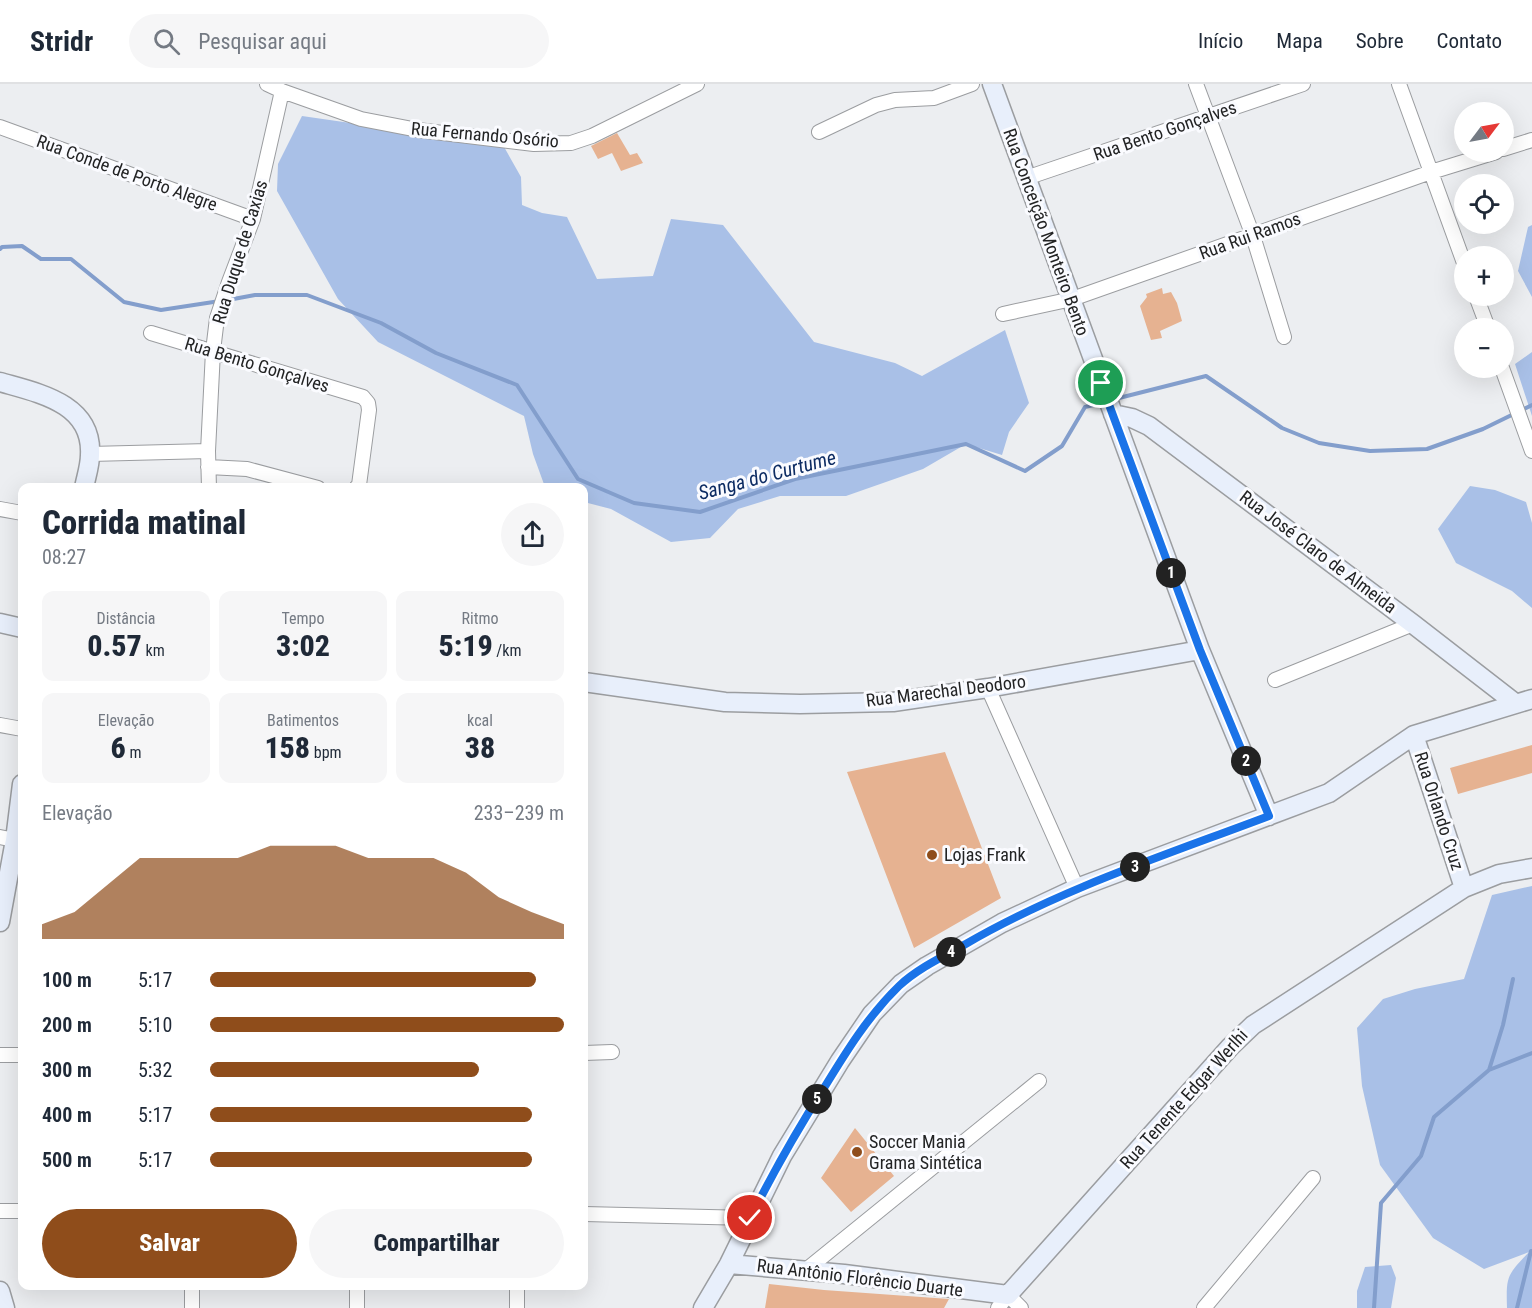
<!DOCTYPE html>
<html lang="pt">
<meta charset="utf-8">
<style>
:root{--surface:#fff;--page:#f6f6f7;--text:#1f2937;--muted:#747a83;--line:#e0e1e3;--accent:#8f4d1b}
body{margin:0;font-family:"Roboto Condensed",sans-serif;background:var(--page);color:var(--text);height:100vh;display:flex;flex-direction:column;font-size:22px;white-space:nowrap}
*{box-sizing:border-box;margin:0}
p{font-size:20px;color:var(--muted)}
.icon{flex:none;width:33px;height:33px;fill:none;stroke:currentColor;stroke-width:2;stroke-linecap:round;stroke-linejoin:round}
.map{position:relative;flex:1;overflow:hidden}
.drawer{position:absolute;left:18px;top:399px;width:570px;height:807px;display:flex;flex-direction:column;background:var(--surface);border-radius:12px;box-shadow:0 6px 24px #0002}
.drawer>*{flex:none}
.needle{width:39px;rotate:58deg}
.tools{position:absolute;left:1454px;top:18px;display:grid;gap:12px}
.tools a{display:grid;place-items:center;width:60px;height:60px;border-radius:50%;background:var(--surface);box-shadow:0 6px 24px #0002;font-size:30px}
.pin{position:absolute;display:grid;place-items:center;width:51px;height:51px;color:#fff;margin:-26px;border:3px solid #fff;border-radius:50%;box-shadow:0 2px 6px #0007}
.km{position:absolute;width:30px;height:30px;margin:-15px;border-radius:50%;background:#222;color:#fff;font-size:16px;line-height:30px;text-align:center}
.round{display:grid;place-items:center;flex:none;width:63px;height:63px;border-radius:32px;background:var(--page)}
.summary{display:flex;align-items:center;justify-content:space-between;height:102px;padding:0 24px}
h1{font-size:33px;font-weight:800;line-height:45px}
.stats{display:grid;grid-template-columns:repeat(3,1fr);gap:9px;height:102px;padding:6px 24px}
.stats div{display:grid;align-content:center;border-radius:12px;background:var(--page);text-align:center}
.stats b{font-size:30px;font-weight:800}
.stats small{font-size:16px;font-weight:400}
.stats p{font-size:16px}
.chart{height:168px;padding:12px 24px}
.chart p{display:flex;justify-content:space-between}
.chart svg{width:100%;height:108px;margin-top:6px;fill:var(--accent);opacity:.7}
.button{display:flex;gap:12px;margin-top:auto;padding:12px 24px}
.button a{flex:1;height:69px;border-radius:36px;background:var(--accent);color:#fff;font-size:24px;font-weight:800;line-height:69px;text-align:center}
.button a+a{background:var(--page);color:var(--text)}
ul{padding:0 24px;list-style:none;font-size:20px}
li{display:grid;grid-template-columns:96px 72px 1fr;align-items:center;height:45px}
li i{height:15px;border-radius:8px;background:var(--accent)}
header{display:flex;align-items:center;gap:36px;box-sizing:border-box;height:84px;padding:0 30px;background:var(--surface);border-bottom:2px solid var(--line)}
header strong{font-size:28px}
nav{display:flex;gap:33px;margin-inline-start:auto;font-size:21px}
.search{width:420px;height:54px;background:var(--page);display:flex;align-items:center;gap:15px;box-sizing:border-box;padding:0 21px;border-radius:33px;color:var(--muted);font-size:22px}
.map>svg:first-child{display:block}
.green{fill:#a9c0e7}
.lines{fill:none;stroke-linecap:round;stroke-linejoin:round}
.stream{stroke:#839ecc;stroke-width:4}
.building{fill:#e6b291}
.street-casing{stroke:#9b9da0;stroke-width:16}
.secondary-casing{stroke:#9b9da0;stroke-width:21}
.street{stroke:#fff;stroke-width:14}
.secondary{stroke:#e8effb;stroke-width:18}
.route-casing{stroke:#fff;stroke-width:12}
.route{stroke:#1a73e8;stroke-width:8}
.poi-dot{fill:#8f4d1b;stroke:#fafbff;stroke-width:2}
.labels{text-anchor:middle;stroke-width:6;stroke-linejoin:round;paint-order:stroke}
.street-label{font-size:18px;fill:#222324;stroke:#fafbff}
.poi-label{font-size:18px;fill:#222324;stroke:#fafbff;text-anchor:start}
.water-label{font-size:20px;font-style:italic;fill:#0d2c63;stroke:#fafbff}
</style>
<header>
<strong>Stridr</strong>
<div class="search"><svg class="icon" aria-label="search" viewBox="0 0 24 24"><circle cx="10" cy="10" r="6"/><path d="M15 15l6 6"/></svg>Pesquisar aqui</div>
<nav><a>Início</a><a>Mapa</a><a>Sobre</a><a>Contato</a></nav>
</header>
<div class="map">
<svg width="1532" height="1224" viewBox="0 0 1532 1224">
<rect width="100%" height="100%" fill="#eceef1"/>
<path class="green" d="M302,32L503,61L521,93L522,121L542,129L567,133L597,195L653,192L671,135L723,141L814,258L895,279L922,292L1005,246L1029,319L1009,348L1002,371L966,360L923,385L846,412H780L738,425L710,454L671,458L611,425L584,418V404L545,403L533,370L524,332L378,258L338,215L277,107L278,80Z
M1532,141V213L1518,187L1528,143Z
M1532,268V332L1515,280Z
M1470,402L1495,406L1526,418L1532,439V524L1512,507L1456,479L1438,445Z
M1532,802V1224H1507C1506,1192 1507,1191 1529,1168L1484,1185L1433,1154L1380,1081L1362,1002L1357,944L1383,915L1415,905L1464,895L1492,811Z
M1391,1181L1396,1194L1391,1224H1357V1207L1365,1183Z"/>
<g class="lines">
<path class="stream" d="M0,165L2,163L22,162L41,175H71L124,218L161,226L220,217
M228,216L255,211H307L381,239L436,269L517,301L578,395L634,419L700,428L795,395L966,360L1025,387L1062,362L1085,323L1102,319
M1115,315L1206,292L1282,344L1319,359L1370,367L1427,365L1483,345L1532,321
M1489,986L1503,941L1513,895
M1374,1224L1381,1119L1421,1072L1434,1033L1489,986L1532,969
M1517,1224L1531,1167"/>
</g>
<path class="building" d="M617,49L630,71L637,69L643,79L621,87L612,69L598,75L591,62Z
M1162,204L1163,210L1171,208L1177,219L1182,237L1160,247L1162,254L1151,256L1140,222L1147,213L1146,210Z
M1532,661V689L1458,710L1450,684Z
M945,668L1001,814L914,864L847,688Z
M855,1044L894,1092L851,1128L821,1094Z
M769,1200L824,1206L949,1215L944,1224H765Z"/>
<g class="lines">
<defs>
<path id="street" d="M267,0L282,7L361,35L418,46L534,60L571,59L592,52L697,0
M1196,0L1253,152L1284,253
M1399,0L1464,179
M0,43L253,135
M819,48L876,21L895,16L934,14L972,0
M1503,65L1532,56
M1026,94L1303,0
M1476,212L1488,244
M1003,230L1072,215L1431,88L1496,68
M151,249L363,313L368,319L369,326L359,401L356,404
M1502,284L1532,367
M90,370L208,367
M208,383L247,385L318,404
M209,404L208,367L213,267L217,234L229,198L253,135L282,7
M0,425L22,429
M1275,596L1413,540
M988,604L1077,804
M0,641L22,645
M0,753L15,756
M584,969L612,968
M0,971H22
M0,1127H22
M584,1130L750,1134
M806,1186L1039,997
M192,1224V1202
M357,1224V1202
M517,1224V1202
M998,1224L1008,1211L1021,1224
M1204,1224L1313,1094"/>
<path id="secondary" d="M992,0L1200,566L1269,732
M0,298C38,309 93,319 90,371C90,382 86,393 84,404
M1113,330L1132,334L1149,342L1413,540L1515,619
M0,539L22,544
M584,598L725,618L800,620L893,618L988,604L1200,566
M1414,651L1464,804
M0,838L15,756L22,700
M729,1180L844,1190L1008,1211L1230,963L1253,941L1464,804L1499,790L1532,784
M0,1207L5,1224
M703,1224L729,1180L782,1072L840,977L872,930L901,900L927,882L1002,839L1077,804L1329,709L1414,651L1532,615"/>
</defs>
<use href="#street" class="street-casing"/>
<use href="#secondary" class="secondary-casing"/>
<use href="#street" class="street"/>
<use href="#secondary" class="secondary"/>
</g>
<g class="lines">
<defs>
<path id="route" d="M750,1134C773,1089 797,1046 824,1004C846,968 868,932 899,902C917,885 942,873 964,861C1060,805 1166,771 1269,732L1200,566L1101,299"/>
</defs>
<use href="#route" class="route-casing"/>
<use href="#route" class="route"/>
</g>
<g class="poi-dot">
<circle cx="932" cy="771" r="6"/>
<circle cx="857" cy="1068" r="6"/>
</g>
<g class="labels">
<g class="street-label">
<text transform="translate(1165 47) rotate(-19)" y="6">Rua Bento Gonçalves</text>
<text transform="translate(485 51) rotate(5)" y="6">Rua Fernando Osório</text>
<text transform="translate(127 89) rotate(20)" y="6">Rua Conde de Porto Alegre</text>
<text transform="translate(1046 148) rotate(70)" y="6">Rua Conceição Monteiro Bento</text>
<text transform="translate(1250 152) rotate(-20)" y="6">Rua Rui Ramos</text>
<text transform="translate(240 168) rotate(-73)" y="6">Rua Duque de Caxias</text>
<text transform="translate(257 281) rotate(17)" y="6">Rua Bento Gonçalves</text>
<text transform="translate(1318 468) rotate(37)" y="6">Rua José Claro de Almeida</text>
<text transform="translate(946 607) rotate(-7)" y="6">Rua Marechal Deodoro</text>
<text transform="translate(1439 727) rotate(72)" y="6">Rua Orlando Cruz</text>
<text transform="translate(1184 1015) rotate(-48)" y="6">Rua Tenente Edgar Werlhi</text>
<text transform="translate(860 1194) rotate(7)" y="6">Rua Antônio Florêncio Duarte</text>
</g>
<g class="poi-label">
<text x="944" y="777">Lojas Frank</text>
<text x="869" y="1064">Soccer Mania<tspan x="869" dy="21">Grama Sintética</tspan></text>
</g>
<g class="water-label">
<text transform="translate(767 391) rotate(-15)" y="7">Sanga do Curtume</text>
</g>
</g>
</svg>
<div class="tools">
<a><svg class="needle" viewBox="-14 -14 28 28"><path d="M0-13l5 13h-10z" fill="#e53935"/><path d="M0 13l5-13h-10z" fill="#747a83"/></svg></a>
<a><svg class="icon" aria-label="locate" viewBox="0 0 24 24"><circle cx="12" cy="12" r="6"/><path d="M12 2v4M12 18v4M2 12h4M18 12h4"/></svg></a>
<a>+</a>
<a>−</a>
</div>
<div class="pin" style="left:1101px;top:299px;background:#1e9e55"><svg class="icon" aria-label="arrive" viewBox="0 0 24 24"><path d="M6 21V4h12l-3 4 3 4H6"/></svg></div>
<div class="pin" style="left:750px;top:1134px;background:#d93025"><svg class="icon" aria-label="check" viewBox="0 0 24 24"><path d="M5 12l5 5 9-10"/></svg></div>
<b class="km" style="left:1171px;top:489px">1</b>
<b class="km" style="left:1246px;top:677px">2</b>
<b class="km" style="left:1135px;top:783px">3</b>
<b class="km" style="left:951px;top:868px">4</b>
<b class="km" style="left:817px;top:1015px">5</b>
<section class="drawer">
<div class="summary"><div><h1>Corrida matinal</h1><p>08:27</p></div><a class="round"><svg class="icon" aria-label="share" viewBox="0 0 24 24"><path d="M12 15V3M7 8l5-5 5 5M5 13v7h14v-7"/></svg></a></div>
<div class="stats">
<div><p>Distância</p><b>0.57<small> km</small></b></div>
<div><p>Tempo</p><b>3:02</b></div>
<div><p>Ritmo</p><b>5:19<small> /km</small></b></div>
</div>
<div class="stats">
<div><p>Elevação</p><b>6<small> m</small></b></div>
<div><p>Batimentos</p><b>158<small> bpm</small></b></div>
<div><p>kcal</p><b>38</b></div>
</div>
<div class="chart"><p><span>Elevação</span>233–239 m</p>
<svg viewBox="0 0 160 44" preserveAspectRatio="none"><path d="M0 44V38L10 33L20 22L30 11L40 11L50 11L60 11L70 6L80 6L90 6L100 11L110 11L120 11L130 17L140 27L150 33L160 38V44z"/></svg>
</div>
<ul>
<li><b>100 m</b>5:17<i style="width:92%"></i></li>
<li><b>200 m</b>5:10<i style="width:100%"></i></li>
<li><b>300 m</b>5:32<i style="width:76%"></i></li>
<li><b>400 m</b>5:17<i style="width:91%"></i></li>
<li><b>500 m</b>5:17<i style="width:91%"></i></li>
</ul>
<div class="button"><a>Salvar</a><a>Compartilhar</a></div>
</section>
</div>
